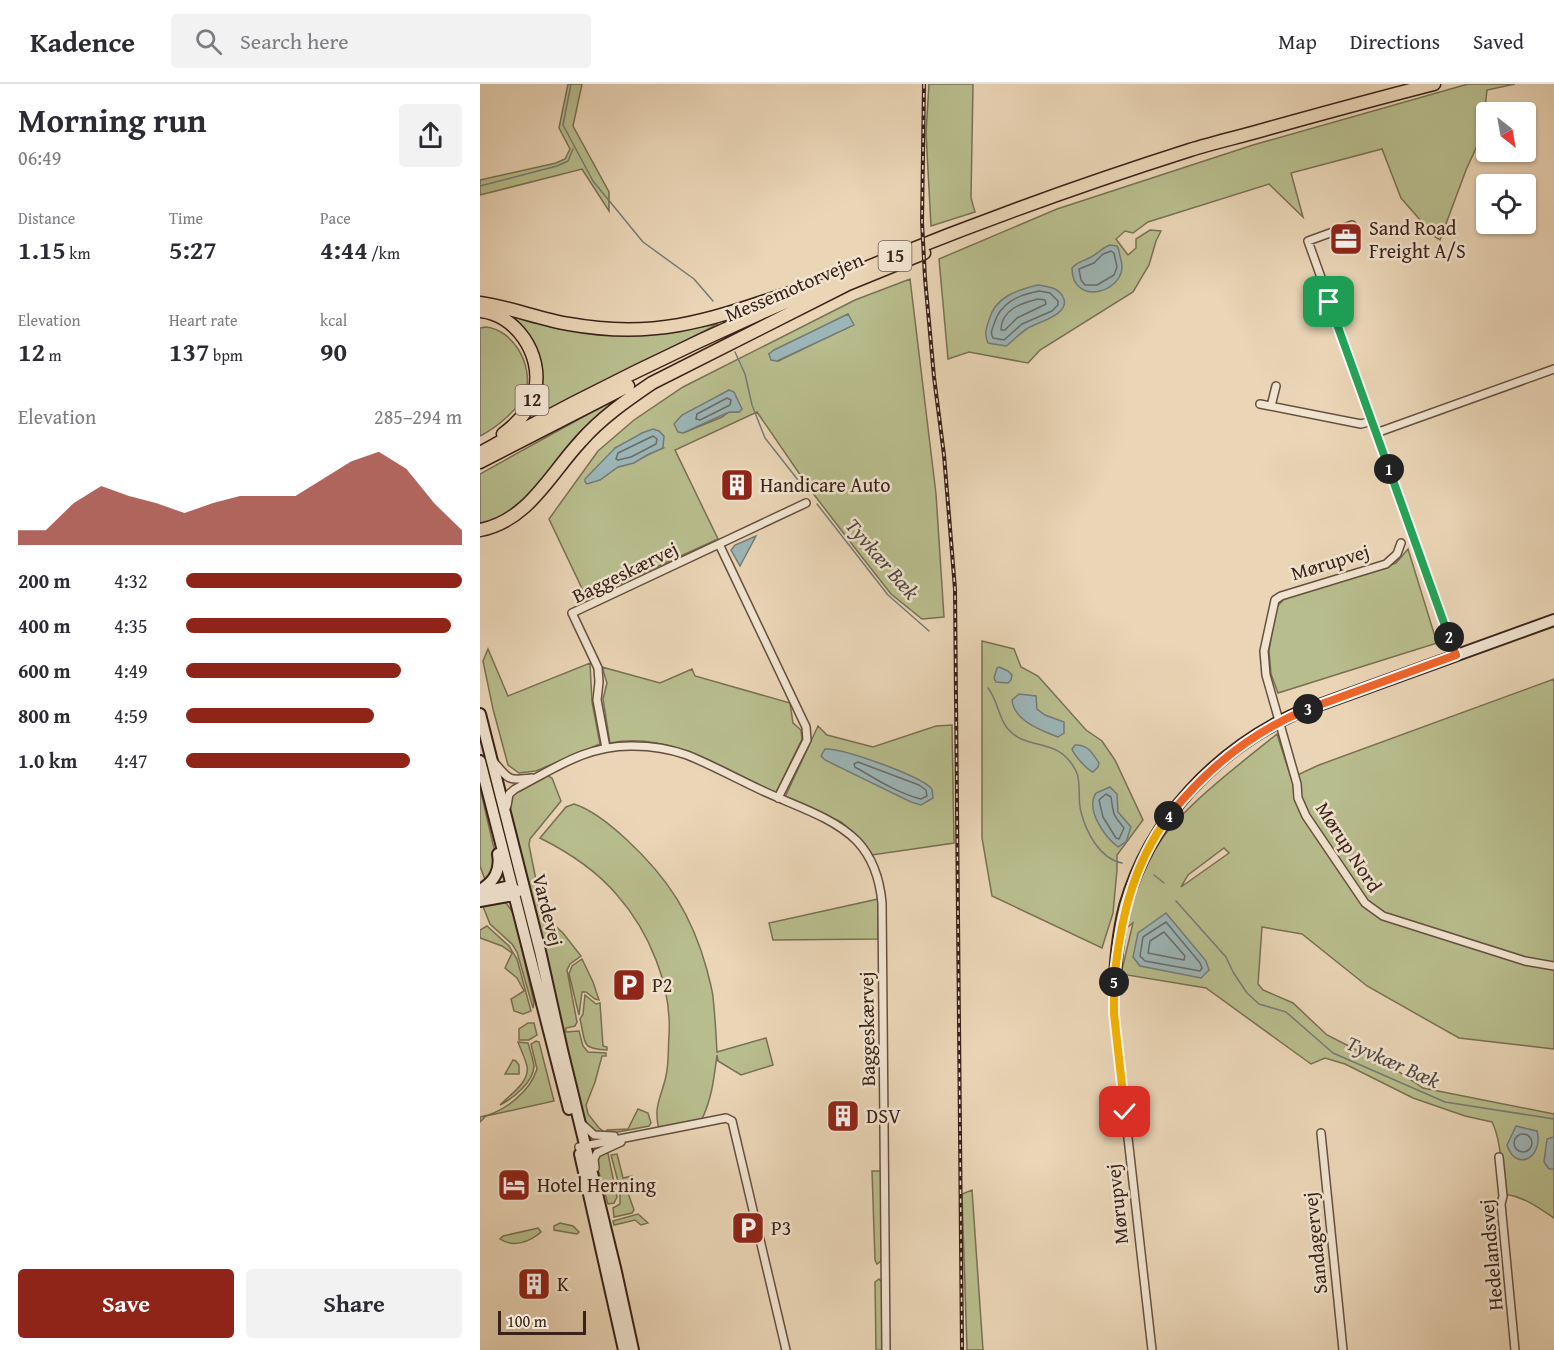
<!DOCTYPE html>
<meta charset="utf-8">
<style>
:root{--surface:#fff;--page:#f2f2f3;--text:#2b2b33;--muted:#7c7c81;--line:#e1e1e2;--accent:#8f2418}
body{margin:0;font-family:"Gentium Book Plus",serif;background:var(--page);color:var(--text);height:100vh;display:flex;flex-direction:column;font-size:22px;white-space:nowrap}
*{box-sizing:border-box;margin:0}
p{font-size:20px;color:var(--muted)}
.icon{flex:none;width:33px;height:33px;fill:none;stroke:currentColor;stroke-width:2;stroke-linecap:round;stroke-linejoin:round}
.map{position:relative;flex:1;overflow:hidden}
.drawer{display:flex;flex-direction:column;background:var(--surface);width:480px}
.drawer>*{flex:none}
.needle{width:39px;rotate:149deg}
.tools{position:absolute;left:996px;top:18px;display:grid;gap:12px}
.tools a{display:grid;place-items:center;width:60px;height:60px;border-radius:6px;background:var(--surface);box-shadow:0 2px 4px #0004;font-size:30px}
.scale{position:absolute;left:18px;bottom:15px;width:88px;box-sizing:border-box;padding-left:6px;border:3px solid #3a2219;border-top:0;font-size:16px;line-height:21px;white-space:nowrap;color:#3a2219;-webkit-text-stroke:4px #f1e4d0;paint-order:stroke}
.pin{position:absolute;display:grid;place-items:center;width:51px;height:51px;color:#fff;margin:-26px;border-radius:12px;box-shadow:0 3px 9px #0006}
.km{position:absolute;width:30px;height:30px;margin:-15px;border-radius:50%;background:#222;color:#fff;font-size:16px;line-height:30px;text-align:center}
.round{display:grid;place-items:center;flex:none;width:63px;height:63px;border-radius:6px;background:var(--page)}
.overview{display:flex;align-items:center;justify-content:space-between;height:102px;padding:0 18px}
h1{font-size:33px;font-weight:600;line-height:45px}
.figures{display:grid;grid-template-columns:repeat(3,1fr);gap:9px;height:102px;padding:6px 18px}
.figures div{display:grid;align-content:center}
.figures b{font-size:26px;font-weight:600}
.figures small{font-size:16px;font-weight:400}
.figures p{font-size:16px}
.chart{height:168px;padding:12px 18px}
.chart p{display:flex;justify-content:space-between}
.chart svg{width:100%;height:108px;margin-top:6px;fill:var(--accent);opacity:.7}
.action{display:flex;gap:12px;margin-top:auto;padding:12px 18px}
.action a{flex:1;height:69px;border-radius:6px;background:var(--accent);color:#fff;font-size:24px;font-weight:600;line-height:69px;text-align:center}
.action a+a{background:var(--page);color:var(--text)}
ul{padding:0 18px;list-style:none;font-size:20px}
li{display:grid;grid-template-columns:96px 72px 1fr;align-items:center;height:45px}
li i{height:15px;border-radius:8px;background:var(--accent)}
header{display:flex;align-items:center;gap:36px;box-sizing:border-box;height:84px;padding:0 30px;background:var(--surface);border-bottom:2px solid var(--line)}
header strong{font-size:28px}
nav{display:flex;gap:33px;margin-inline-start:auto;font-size:21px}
.search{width:420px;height:54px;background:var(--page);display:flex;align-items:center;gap:15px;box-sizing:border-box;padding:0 21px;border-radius:6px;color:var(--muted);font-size:22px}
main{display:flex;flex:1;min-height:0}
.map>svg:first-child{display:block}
.green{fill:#b8bd8d;stroke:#797053;stroke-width:1.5;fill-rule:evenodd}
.water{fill:#9cb6b8;stroke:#757b78;stroke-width:1.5}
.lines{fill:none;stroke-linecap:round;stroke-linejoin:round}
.shore{stroke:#6b6c68;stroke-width:1.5}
.stream{stroke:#757b78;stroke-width:1.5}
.street-casing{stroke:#664f40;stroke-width:10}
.secondary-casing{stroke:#3a2219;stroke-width:14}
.highway-casing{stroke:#3a2219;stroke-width:15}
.street{stroke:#f1e4d0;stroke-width:7}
.secondary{stroke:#f1e4d0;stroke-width:10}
.highway{stroke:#ead5b6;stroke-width:12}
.rail-casing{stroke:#3a2219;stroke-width:4}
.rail{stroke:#f1e4d0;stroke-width:1.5;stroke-dasharray:4.5;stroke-linecap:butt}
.split-1-casing{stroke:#fff;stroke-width:12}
.split-2-casing{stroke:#fff;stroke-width:12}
.split-3-casing{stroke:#fff;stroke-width:12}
.split-4-casing{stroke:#fff;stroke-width:12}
.split-5-casing{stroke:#fff;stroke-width:12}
.split-6-casing{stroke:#fff;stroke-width:12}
.split-1{stroke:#22a559;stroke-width:8}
.split-2{stroke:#22a559;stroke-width:8}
.split-3{stroke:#f0652b;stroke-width:8}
.split-4{stroke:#f0652b;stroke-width:8}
.split-5{stroke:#f5b400;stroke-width:8}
.split-6{stroke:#f5b400;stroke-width:8}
.labels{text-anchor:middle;stroke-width:5;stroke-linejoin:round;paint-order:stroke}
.shield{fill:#f1e4d0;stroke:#715c50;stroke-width:1.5}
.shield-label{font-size:18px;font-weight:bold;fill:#3a2219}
.poi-label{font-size:20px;fill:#3a2219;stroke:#f1e4d0;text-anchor:start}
.street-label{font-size:20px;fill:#3a2219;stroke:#f1e4d0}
.water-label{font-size:21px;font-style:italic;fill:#524741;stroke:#f1e4d0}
</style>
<header>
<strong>Kadence</strong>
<div class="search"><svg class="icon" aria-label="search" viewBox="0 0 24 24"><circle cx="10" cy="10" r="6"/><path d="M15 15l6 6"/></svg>Search here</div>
<nav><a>Map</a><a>Directions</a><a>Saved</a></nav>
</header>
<main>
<section class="drawer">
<div class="overview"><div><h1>Morning run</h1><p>06:49</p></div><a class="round"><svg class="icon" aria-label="share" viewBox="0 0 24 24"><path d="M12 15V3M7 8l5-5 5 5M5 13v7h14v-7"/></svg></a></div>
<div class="figures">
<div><p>Distance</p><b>1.15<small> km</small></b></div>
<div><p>Time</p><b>5:27</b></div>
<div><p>Pace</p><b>4:44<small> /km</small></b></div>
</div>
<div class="figures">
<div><p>Elevation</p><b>12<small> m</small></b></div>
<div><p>Heart rate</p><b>137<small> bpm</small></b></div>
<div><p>kcal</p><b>90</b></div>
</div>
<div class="chart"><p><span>Elevation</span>285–294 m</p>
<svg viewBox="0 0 160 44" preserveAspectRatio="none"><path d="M0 44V38L10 38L20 27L30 20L40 24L50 27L60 31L70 27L80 24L90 24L100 24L110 17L120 10L130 6L140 13L150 27L160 38V44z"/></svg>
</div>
<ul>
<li><b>200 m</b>4:32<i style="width:100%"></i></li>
<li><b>400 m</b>4:35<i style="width:96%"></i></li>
<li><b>600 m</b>4:49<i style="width:78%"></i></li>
<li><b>800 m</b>4:59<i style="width:68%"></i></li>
<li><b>1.0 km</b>4:47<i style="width:81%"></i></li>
</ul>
<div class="action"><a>Save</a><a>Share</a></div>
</section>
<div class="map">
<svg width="1074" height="1266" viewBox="0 0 1074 1266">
<rect width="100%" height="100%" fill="#ead5b6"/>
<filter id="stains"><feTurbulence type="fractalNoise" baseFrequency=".00333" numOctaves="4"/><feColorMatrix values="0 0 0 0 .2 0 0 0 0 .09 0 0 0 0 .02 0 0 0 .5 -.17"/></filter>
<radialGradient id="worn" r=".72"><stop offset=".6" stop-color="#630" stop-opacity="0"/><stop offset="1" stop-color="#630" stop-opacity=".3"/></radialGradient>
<path class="green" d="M88,0H102L93,42L129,108V127L102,85L0,111V96L76,79L85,75L90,65L79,44Z
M449,0H493L491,114L495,128L451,142L446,49Z
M988,0H1035L1007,6L1002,51L986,86L960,156L955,153L921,114L902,65L811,89L823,133L789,100L668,138L653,149L645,147L636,155L648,171L656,164V155L670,146L681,147L676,157L669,181L653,208L560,266L548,279L489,268L468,275L459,175L577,125L773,61Z
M430,195L456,410L464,533L442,535L411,510L378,468L332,408L277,328L195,366L238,455L107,515L69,435L118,367L154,336L203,303L375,216ZM368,230L373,241L298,277L289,270ZM249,306L259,328H249L242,333L203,349L228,318ZM147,358L183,364C167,370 154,380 138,383L135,364Z
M25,226L154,251L193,248L238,240L46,338C64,310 70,278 48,250C42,243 33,237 26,232Z
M6,243C33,246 53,280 46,307C40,325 16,344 0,352V244Z
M137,314C123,327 108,339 96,352C71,380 41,437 0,440V390Z
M928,465L957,559L798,609L791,590L789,567L796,524L804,515L916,479Z
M502,557L534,565L541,583L558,592L606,646L622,657L635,676L663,736L637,771V786L633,829L622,864L512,812L502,754Z
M8,565L28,612L110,579L112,618L120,660L56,687L39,689L28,681L13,625L3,577Z
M122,583L180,599L212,585L215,592L310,619L313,639L321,646L322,655L296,709C246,685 188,647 130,659L123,615L127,599Z
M1074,595V965L979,954L887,902L822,850L782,843L778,900L783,906L813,919L847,951L916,986L943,1004L1074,1030V1134C1058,1123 1044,1113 1025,1110C1022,1089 1021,1055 1012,1038L985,1032L933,1014L865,980L845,974L831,980L726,904L641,890L653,839L644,846C652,821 659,795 671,772C693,729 759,681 797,650L811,694L839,681ZM744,764L749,769L701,803L708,791Z
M472,641L474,759L392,771L378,753L361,738L305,713L338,642L347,651L393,663L456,642Z
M66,691L72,694L81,717L50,755L49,761L63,831L83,849L101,872L90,880L87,886L97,938L95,942L86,944V948L99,947L103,962L108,968L126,969V972H122L115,998L106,1021L108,1030L119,1044L123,1047L124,1051L115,1049L104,1039L36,758L29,722L32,710Z
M0,704L16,773V782L6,798L0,782Z
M94,720C113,726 132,742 147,756C188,794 212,831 227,886C229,895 232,904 233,913C235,931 236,949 237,968L286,954L293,981L261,991L238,977L237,971C234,994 232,1014 222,1035L179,1043L178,1041C174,1021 182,1011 186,992C189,979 188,964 189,951C192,902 169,847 137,811C116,786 88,768 60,754L86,723Z
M398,815V855L293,856L289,839Z
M15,819H26L34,830L54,919L53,924L37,868L32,860L10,840L2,820Z
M7,842L29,862L37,875L51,927L43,930L34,927L31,915L44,907L37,894L25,884L32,869L22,862L0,854V846Z
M102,875L113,898L119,916L115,915L106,908H102L99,931L89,890L92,882Z
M105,911L116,920L120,919L123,962L127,963V966C100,965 106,959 100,935L103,930Z
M48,939H54L57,951L49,956H39V945Z
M56,957L59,958L74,1017L6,1032L0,1038V1033C23,1029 50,1008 57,985L51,960Z
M38,958L48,959C50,966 53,975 54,982C54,998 32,1015 20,1021C29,1011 50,999 47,982C45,974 41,966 38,958Z
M33,976L36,977L39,981V990H25Z
M158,1025L168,1029L171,1039L169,1042L127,1050V1046L148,1045Z
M127,1065L137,1113L134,1119L128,1120L116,1079L117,1072Z
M137,1070L143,1094L152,1092L153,1098L139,1101L131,1071Z
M392,1087H401L402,1173L401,1177L397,1180L395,1176Z
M143,1103L147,1106L154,1126L152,1129L134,1133L133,1124L140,1120V1106Z
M492,1106L503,1266H487L482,1110Z
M158,1130L168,1139L161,1141L155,1136L134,1141L133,1137Z
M80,1139L93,1142L99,1148L97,1150L74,1146V1142Z
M58,1144L61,1148C50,1158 33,1164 20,1155L23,1152Z
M399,1195L402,1198V1266H396L395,1198Z"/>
<path class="water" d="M630,161L637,162C640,167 639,170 641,176C650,207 592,225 592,184C598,177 602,178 609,174C617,171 621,164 630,161Z
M558,201C568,203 578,203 583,213C592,230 558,238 548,244C540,249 533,257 526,262L508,259C504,250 506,245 509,236C515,213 537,206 558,201Z
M368,230L374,241L297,277L291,276L289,270L294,266Z
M249,306L254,308L262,325L259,328H249L203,349L198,348L194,340L202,331Z
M173,345L179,347L184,352L183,364L167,371L154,379L138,383L120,396L107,400L105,398V395L135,364L162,349Z
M276,452L260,482L251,466L255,461Z
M519,583L528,587L532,591L531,596L528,599L516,598L514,594L517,584Z
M539,610L556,612L557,625L565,631L584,638V649L578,653C561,646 534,637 532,616Z
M595,661C608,660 613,670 619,679L618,683L613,688C607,686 594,671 592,665Z
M345,665C363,664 441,692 452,705L453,714L441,721L431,718L345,676L341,672Z
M630,703L637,710L638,728L651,743L646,758L638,763C625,753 605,726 616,709Z
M686,829L726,877L729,886L721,894L660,882L653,873L658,849Z
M1036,1042L1057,1047C1064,1073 1036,1089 1027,1061Z
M1074,1053V1085H1069L1064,1078L1067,1055Z"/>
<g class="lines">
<path class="shore" d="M631,167L634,169L637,183L634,191L617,201H605L601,196L599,185L614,179L623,170Z
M559,207L570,209L578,217V221L572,227L542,240L524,256L513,254C510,248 512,246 514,240C520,219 538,211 559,207Z
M558,215L565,216L566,220L537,234L525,246H521C521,226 541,219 558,215Z
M247,314L251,316L250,321L220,336L216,335L217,330Z
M173,352L177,355L176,360L151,373L138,376L136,375L138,369Z
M378,678L439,701L446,706L447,712L441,715C417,709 396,695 375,683L374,680Z
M626,710L631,713C634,732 632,729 644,744L639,755L636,754L623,733L619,716Z
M686,838L720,879L722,884L720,887L665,877L660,872L663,853Z
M684,848L705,872L704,876L668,869L670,857Z
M1034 1059a9 9 0 1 1 18 0a9 9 0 1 1-18 0Z"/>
<path class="stream" d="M91,0L83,41L113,97L163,158L214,195L233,217
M0,102L77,82L88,77L93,65
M255,268L265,290L272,321L285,354L329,410
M337,420L408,511L449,547
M508,604C518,616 518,634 528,645C547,668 578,651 596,687C602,699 597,714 601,728C606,748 620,775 642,779
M674,791L684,799
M696,817L746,873L753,888L767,909L779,920L806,928L853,969L965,1018L1074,1035"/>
<defs>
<path id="street" d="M872,141L828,157L976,571
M780,320L881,340L892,337
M791,322L796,302
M896,349L1074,285
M921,459L917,470L906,480L801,512L795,516L784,567L786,591L817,700L818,714L826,732L885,819L903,832L1045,877L1074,882
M239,460L326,419
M126,664L117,616L119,598L118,584L92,529L239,460L326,643L327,656L298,714
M14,678C29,696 28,697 52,694
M27,722L29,710L35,705C74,685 106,661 153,662C171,662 190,665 207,671C232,681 257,695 281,706C312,721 352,732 377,757C393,774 400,797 402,819L406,1266
M634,904V930L672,1266
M102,1040L114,1051L134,1052
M841,1049L863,1266
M99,1063L246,1034L252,1037L306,1266
M1019,1073L1023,1112L1021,1120L1035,1266
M115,1084L114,1075L117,1069L141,1058"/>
<path id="secondary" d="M0,630L60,867L82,966L136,1188L153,1266
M0,677L89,1025
M0,806C14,798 21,787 18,770
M0,809L31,802L36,807
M0,817L34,811L37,808
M634,904C636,876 638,849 645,822C670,735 735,667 817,629L1074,536
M100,1070L144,1266"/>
<path id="highway" d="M368,200L444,169
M0,219C30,223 59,235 89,240C178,256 232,235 315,207
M0,227C36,230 63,271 55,306C51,325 38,339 23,350
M0,369C226,244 465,144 710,66C736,58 763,52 790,44C844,29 899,14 954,0
M0,378L148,302
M0,446C48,437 70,390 101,357C121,334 147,316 172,299L372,198"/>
</defs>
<use href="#street" class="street-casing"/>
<use href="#secondary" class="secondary-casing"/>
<use href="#highway" class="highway-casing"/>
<use href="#street" class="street"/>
<use href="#secondary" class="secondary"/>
<use href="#highway" class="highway"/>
<defs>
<path id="rail" d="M444,0L442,138L445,194L454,293L464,371L475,505L482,1266"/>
</defs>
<use href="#rail" class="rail-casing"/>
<use href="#rail" class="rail"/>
</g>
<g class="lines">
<defs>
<path id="split-1" d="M849,218L909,385"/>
<path id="split-2" d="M909,385L969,553"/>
<path id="split-3" d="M828,625L976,571L969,553"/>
<path id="split-4" d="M689,732C727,684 771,648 828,625"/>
<path id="split-5" d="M634,898C640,838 652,781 689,732"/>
<path id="split-6" d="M634,898V930L645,1028"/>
</defs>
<use href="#split-1" class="split-1-casing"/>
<use href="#split-2" class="split-2-casing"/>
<use href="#split-3" class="split-3-casing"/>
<use href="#split-4" class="split-4-casing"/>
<use href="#split-5" class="split-5-casing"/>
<use href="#split-6" class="split-6-casing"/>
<use href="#split-1" class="split-1"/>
<use href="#split-2" class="split-2"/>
<use href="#split-3" class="split-3"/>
<use href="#split-4" class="split-4"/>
<use href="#split-5" class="split-5"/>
<use href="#split-6" class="split-6"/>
</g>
<defs>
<symbol id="office-square" viewBox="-11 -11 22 22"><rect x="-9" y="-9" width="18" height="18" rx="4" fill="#8f2418" stroke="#f1e4d0"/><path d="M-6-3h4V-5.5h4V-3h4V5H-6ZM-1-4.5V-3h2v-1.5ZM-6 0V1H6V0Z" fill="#fff"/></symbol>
<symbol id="building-square" viewBox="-11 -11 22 22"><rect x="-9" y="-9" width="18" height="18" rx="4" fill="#8f2418" stroke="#f1e4d0"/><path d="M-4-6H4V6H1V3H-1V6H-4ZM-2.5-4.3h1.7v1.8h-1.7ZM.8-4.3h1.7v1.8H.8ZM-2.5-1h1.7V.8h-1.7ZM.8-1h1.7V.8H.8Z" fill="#fff"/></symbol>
<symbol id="parking-square" viewBox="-11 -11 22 22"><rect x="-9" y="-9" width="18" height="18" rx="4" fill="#8f2418" stroke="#f1e4d0"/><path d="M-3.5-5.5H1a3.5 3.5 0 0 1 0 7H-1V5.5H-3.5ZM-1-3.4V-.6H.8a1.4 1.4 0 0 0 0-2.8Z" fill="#fff"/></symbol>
<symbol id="hotel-square" viewBox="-11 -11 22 22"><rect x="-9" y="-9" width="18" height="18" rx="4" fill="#8f2418" stroke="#f1e4d0"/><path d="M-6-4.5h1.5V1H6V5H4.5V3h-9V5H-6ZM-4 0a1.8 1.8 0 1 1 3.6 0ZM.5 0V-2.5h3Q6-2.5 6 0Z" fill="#fff"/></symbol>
</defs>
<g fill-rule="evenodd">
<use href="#office-square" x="847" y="136" width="38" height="38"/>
<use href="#building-square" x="238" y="382" width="38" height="38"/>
<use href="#parking-square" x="130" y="882" width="38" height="38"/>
<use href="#building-square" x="344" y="1013" width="38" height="38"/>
<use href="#hotel-square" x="15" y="1082" width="38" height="38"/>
<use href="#parking-square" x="249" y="1125" width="38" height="38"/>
<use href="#building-square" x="35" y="1181" width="38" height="38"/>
</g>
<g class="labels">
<g class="shield">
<rect x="398.5" y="157" width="33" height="30" rx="4.5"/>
<rect x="35.5" y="301" width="33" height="30" rx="4.5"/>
</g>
<g class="shield-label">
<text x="415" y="178">15</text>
<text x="52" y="322">12</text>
</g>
<g class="poi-label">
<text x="889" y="151">Sand Road<tspan x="889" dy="23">Freight A/S</tspan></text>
<text x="280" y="408">Handicare Auto</text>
<text x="172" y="908">P2</text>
<text x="386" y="1039">DSV</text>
<text x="57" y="1108">Hotel Herning</text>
<text x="291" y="1151">P3</text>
<text x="77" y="1207">K</text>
</g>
<g class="street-label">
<text transform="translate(314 203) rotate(-23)" y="7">Messemotorvejen</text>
<text transform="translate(850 478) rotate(-17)" y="7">Mørupvej</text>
<text transform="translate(145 488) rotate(-26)" y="7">Baggeskærvej</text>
<text transform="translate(869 763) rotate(57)" y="7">Mørup Nord</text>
<text transform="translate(68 826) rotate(76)" y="7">Vardevej</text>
<text transform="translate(387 945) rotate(-91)" y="7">Baggeskærvej</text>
<text transform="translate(637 1120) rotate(-96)" y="7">Mørupvej</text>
<text transform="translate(835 1159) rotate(-96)" y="7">Sandagervej</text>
<text transform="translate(1011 1171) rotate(-95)" y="7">Hedelandsvej</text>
</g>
<g class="water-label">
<text transform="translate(402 475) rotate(49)" y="7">Tyvkær Bæk</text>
<text transform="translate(913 978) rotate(24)" y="7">Tyvkær Bæk</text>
</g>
</g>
<rect width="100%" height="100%" filter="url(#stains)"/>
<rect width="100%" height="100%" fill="url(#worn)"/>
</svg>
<div class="tools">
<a><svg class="needle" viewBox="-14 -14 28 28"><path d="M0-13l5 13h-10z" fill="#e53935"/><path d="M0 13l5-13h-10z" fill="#7c7c81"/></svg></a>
<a><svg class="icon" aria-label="locate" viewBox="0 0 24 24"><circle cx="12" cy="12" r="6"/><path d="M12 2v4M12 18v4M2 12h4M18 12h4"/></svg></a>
</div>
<div class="scale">100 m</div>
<div class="pin" style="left:849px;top:218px;background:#1e9e55"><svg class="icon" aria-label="arrive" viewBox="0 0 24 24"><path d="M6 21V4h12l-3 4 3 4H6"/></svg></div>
<div class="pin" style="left:645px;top:1028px;background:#d93025"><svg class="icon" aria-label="check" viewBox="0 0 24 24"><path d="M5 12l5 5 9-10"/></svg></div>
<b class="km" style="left:909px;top:385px">1</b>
<b class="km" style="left:969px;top:553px">2</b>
<b class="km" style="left:828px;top:625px">3</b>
<b class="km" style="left:689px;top:732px">4</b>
<b class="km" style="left:634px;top:898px">5</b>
</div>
</main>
